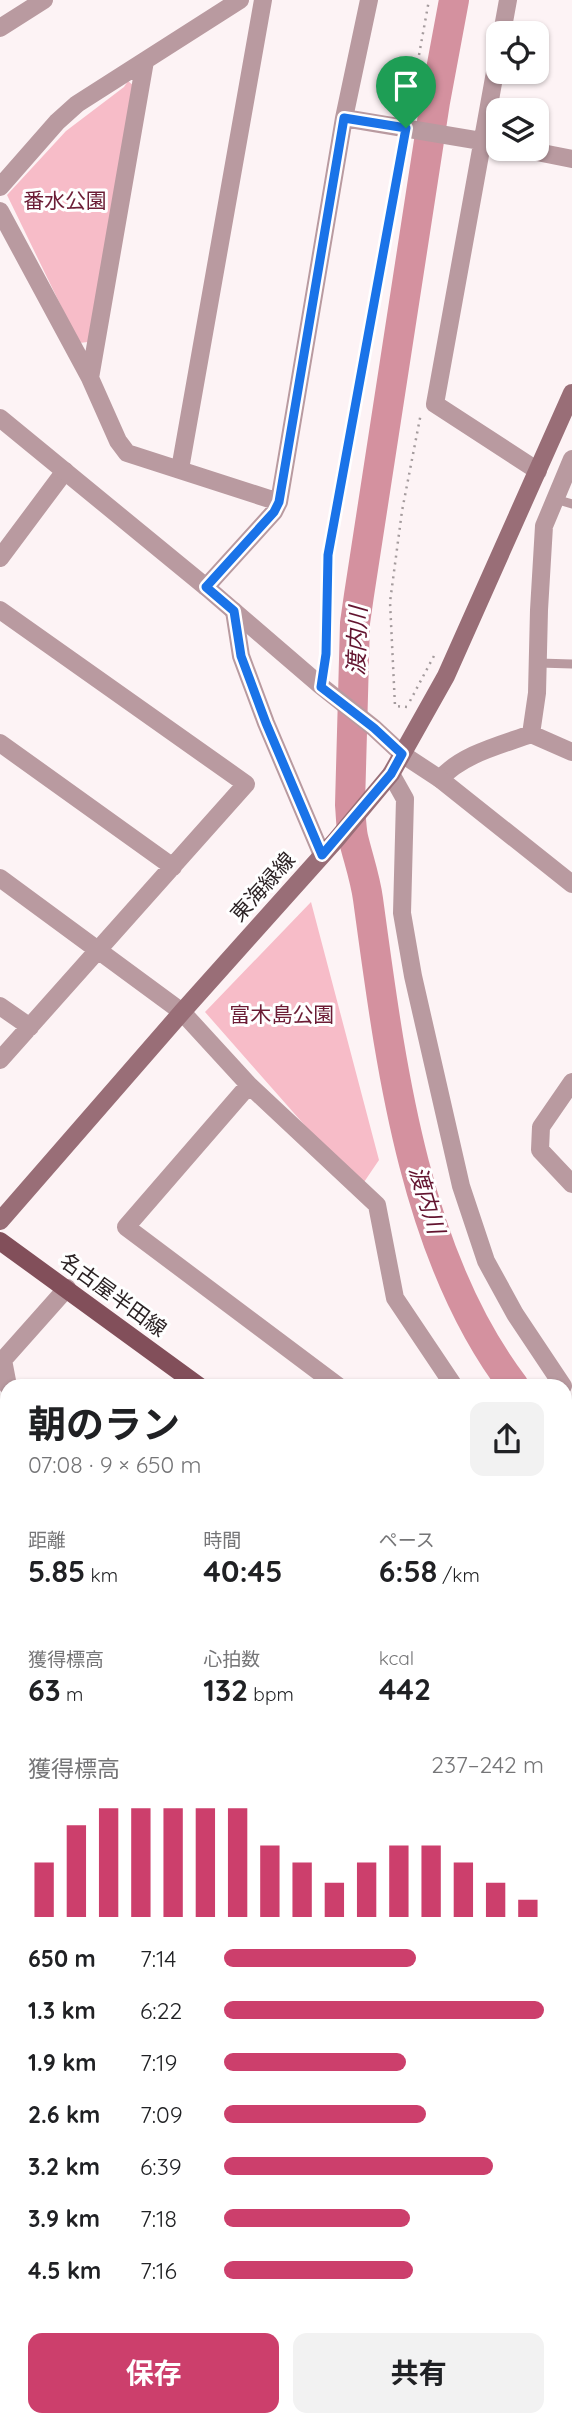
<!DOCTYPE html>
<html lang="ja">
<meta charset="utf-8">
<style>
:root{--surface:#fff;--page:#f2f2f2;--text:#202124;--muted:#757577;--accent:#cc3f6c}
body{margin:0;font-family:Quicksand,"Noto Sans JP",sans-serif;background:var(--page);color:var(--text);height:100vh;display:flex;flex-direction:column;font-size:26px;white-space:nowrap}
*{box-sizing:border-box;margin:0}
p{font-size:23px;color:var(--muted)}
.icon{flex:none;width:38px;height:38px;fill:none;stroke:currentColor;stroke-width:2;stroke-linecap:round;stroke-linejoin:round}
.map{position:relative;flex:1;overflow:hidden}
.details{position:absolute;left:0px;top:1379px;width:572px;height:1048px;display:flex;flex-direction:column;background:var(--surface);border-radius:21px 21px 0 0;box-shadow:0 2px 5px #0004}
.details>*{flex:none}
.buttons{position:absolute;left:486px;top:21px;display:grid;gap:14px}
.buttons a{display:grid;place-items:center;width:63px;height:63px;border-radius:14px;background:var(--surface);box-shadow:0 2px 5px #0004;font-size:35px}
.pin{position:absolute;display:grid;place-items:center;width:60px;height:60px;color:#fff;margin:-72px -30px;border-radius:50% 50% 50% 0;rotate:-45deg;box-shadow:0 0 7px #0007}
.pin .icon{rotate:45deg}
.round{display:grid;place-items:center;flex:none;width:74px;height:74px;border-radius:14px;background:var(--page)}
.summary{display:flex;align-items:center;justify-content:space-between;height:119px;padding:0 28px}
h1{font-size:38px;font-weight:700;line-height:52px}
.figures{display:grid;grid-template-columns:repeat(3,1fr);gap:10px;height:119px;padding:7px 28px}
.figures div{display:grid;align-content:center}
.figures b{font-size:30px;font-weight:700}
.figures small{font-size:19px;font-weight:400}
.figures p{font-size:19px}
.chart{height:196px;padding:14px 28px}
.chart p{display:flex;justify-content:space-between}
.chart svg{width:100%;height:126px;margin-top:7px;stroke:var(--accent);stroke-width:6}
.primary-button{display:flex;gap:14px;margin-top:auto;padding:14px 28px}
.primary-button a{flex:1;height:80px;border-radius:14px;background:var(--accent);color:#fff;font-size:28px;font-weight:700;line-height:80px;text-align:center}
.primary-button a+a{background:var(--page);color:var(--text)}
ul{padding:0 28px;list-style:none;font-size:23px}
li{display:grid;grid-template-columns:112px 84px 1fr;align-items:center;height:52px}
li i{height:18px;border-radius:9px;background:var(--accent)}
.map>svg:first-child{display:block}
.green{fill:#f7bcc8}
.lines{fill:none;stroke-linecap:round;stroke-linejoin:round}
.river{stroke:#d4919f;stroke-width:30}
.path{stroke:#a49b9d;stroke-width:2.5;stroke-dasharray:2 5;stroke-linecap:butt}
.service{stroke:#b99aa0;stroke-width:9}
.minor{stroke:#b99aa0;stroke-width:18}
.tertiary{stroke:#b99aa0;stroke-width:18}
.secondary{stroke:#996e77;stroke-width:18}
.primary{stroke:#824f5a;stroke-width:18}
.route-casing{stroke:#fff;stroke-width:14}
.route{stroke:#1a73e8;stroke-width:9}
.labels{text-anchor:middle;stroke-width:6;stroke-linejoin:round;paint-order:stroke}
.park-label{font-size:21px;fill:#6c1d36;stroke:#fff}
.street-label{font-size:21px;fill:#2b2224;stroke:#fff}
.water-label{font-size:23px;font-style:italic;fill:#62142f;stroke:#fff}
</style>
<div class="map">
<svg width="572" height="2426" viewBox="0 0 572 2426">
<rect width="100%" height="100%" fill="#fdf3f5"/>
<path class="green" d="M128,81L134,86L88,342L79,343L7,195L66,131L124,87Z
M311,902L379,1160L360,1188L205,1012Z
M572,2184V2276H565V2191Z"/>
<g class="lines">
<path class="river" d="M454,0L435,102L359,595L355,623L350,805C351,816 351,827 353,837C358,858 365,877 368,899C390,1059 413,1254 514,1386"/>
<path class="path" d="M409,110L429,0
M324,666L328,555L403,144
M410,701L435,654
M407,707L395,706L390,602L402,511L421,413"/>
<path class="service" d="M555,499L572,504
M539,663L572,664
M0,2044L7,2041
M565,2069L572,2062
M213,2426L220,2420"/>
<path class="minor" d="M0,28L44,0
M502,33L508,0
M499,50L435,404L538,471
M344,118L499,144
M522,149L572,159
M0,187L57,122L77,104L240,0
M0,211L90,378L118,441L127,453L279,502
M90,378L145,61
M180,469L263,0
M0,558L65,471
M206,587L274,512L279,502L344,118L369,0
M0,610L246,784L0,1060
M234,611L241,656L266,723L322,855
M531,734L537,693L539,610L544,526L572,459
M0,743L173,867
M391,774L405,799L402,913L413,976L461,1186L486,1261L515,1314L563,1386
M440,779C462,754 501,745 531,734L572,752
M0,878L182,1012L249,1085L377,1205L395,1298L454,1386
M0,1006L30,1027
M572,1082L541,1127L540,1150L572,1184
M249,1085L126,1227L338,1386
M8,1386L3,1360L67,1288
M565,1465L572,1460
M565,1503L572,1510
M0,1707H7
M565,1806L572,1810
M0,2136L7,2131
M565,2179L572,2172
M565,2279H572
M0,2376L7,2382
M402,2420L404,2426"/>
<path class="tertiary" d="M0,418L206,587L321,686L374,728L402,754L440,779L572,884
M25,2426L33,2420"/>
<path class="secondary" d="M0,1221L182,1012L336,840L391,774L446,676L572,393
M0,1739L7,1767
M152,2426L153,2420"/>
<path class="primary" d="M0,1241L199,1386
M565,1650L572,1655"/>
</g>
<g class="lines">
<defs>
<path id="route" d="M344,118L406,128L328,555L326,654L321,687L374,728L402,754L391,774L322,855L266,723L241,656L234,611L206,587L274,512L279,502Z"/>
</defs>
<use href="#route" class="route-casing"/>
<use href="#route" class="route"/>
</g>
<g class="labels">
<g class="park-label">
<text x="65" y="208">番水公園</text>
<text x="282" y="1022">富木島公園</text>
</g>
<g class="street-label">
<text transform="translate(263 887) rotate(-48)" y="7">東海緑線</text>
<text transform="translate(113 1295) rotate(36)" y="7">名古屋半田線</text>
</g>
<g class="water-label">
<text transform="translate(357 641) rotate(-88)" y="8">渡内川</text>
<text transform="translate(427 1200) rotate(73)" y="8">渡内川</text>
</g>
</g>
</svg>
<div class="buttons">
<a><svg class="icon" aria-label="locate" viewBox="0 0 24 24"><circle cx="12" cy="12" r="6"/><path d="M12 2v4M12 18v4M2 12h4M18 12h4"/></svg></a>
<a><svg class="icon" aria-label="layers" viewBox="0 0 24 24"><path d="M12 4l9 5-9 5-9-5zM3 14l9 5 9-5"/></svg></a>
</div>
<div class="pin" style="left:406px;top:128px;background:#1e9e55"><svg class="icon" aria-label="arrive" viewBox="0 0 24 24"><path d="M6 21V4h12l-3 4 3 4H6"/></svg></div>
<section class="details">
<div class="summary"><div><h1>朝のラン</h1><p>07:08 · 9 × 650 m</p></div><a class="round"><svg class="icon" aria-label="share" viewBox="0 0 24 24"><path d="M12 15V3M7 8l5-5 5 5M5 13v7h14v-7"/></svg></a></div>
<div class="figures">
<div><p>距離</p><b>5.85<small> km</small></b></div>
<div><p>時間</p><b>40:45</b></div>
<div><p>ペース</p><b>6:58<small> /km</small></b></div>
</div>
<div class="figures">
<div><p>獲得標高</p><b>63<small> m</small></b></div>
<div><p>心拍数</p><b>132<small> bpm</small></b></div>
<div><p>kcal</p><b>442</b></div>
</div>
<div class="chart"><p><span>獲得標高</span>237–242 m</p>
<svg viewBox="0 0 160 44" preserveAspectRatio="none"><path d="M5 44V25M15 44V12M25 44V6M35 44V6M45 44V6M55 44V6M65 44V6M75 44V19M85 44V25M95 44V32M105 44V25M115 44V19M125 44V19M135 44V25M145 44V32M155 44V38"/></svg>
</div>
<ul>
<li><b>650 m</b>7:14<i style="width:60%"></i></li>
<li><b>1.3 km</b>6:22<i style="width:100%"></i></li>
<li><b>1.9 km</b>7:19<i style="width:57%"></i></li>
<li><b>2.6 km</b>7:09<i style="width:63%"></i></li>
<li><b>3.2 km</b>6:39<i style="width:84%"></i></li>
<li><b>3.9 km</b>7:18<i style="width:58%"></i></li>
<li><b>4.5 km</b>7:16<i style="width:59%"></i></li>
</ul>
<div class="primary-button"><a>保存</a><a>共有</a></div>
</section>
</div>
